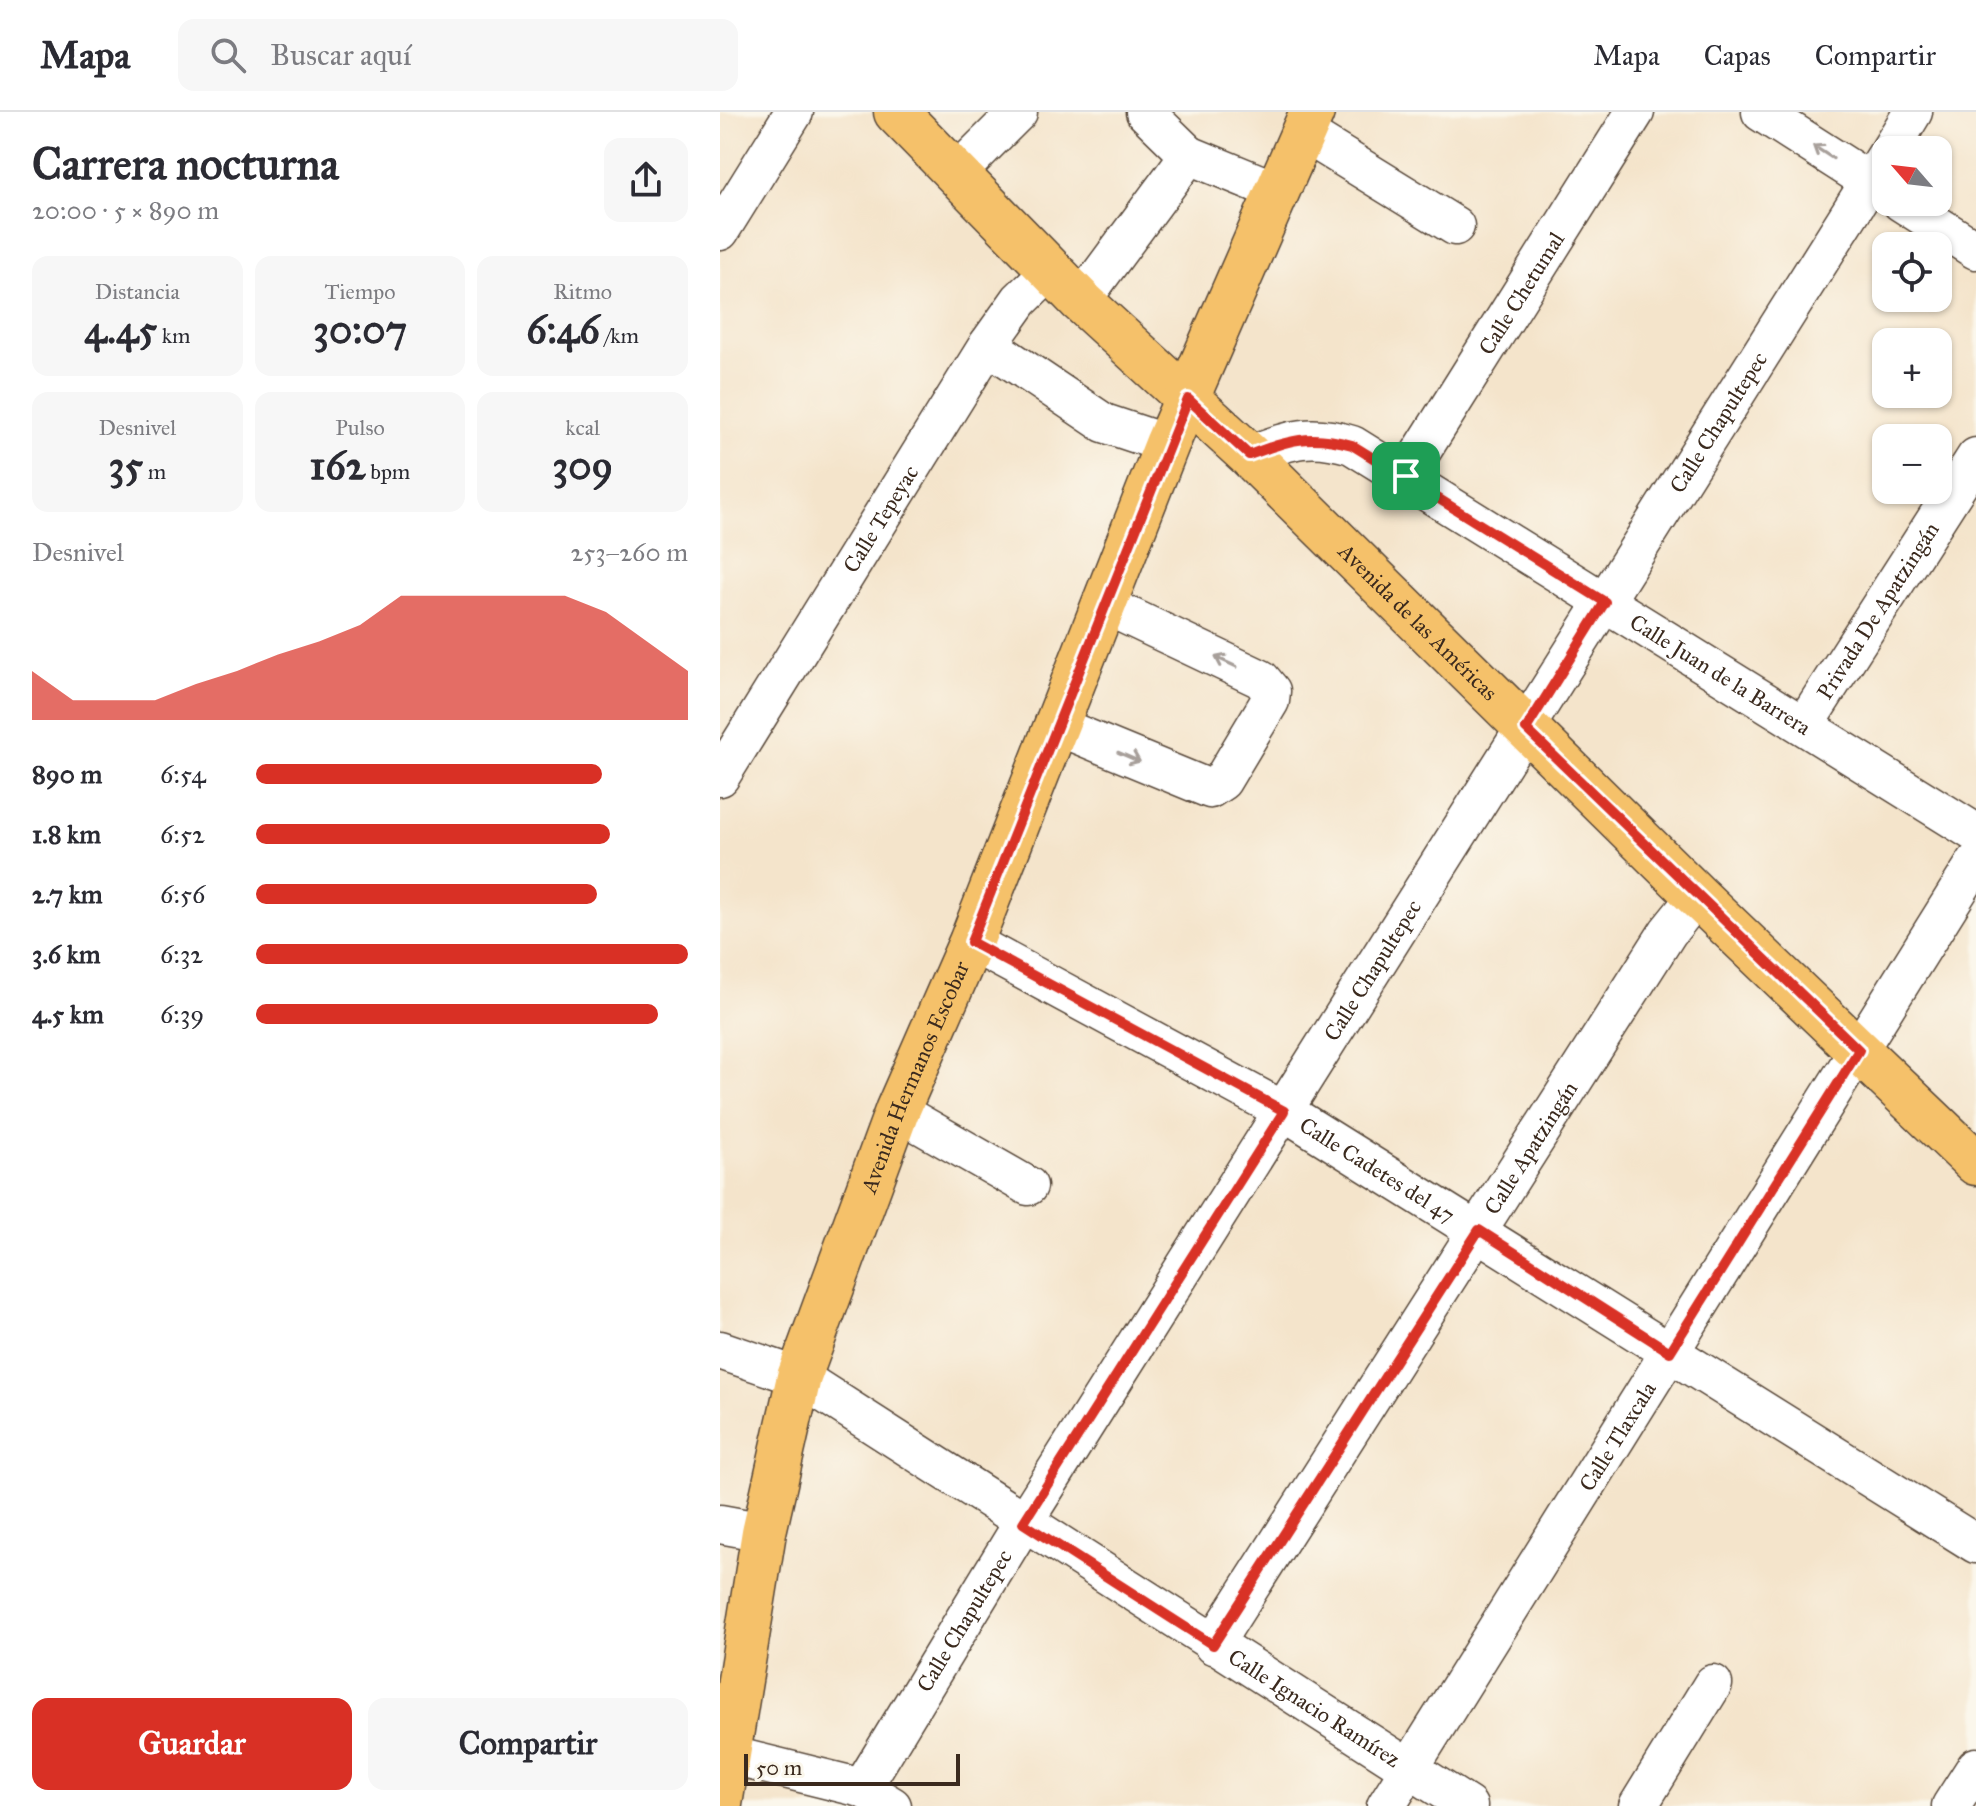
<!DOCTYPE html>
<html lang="es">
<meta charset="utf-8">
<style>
:root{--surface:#fff;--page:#f7f7f7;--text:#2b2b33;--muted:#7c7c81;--line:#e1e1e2;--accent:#d93025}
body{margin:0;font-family:"IM FELL Great Primer",serif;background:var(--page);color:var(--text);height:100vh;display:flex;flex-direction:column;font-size:30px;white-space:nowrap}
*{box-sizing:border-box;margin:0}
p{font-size:26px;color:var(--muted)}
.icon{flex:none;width:44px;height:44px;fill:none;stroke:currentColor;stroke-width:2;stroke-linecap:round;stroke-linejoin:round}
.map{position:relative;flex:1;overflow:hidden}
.details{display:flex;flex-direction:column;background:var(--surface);width:720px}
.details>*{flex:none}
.needle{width:52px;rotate:298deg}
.fabs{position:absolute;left:1152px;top:24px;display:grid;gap:16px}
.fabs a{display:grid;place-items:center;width:80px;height:80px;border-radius:16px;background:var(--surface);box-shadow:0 2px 6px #0004;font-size:40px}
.scale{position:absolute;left:24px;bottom:20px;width:216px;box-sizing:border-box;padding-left:8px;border:4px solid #3b2a1e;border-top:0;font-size:22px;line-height:28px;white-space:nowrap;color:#3b2a1e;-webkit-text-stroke:6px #fbf7ec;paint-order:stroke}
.pin{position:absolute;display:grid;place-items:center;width:68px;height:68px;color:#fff;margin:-34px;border-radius:16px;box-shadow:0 4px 12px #0006}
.round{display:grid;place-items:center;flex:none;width:84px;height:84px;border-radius:16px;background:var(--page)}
.overview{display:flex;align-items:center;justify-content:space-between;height:136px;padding:0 32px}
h1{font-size:44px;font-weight:700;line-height:60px}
.metrics{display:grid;grid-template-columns:repeat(3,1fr);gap:12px;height:136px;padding:8px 32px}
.metrics div{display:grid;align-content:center;border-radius:16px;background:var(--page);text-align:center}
.metrics b{font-size:40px;font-weight:700}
.metrics small{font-size:22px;font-weight:400}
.metrics p{font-size:22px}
.chart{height:224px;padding:16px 32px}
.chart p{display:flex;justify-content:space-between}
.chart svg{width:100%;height:144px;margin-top:8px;fill:var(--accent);opacity:.7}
.primary-button{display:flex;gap:16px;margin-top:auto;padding:16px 32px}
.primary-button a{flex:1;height:92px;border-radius:16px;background:var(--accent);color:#fff;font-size:32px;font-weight:700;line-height:92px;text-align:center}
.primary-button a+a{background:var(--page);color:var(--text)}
ul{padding:0 32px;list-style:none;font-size:26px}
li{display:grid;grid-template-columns:128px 96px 1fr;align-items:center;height:60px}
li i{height:20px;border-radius:10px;background:var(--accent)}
header{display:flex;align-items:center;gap:48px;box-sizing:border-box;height:112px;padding:0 40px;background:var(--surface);border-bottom:2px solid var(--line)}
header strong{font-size:38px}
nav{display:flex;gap:44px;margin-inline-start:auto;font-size:28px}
.search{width:560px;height:72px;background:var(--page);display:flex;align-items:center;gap:20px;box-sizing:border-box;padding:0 28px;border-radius:16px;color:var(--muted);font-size:30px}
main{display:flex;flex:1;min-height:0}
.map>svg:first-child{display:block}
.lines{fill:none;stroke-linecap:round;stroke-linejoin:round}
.minor-casing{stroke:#574638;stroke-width:41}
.major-casing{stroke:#574638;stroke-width:47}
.minor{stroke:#fff;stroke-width:38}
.major{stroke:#f5c16b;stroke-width:44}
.oneway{stroke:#a79f9a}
.route-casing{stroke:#fff;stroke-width:16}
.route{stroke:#d93025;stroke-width:10}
.labels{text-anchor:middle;stroke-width:7;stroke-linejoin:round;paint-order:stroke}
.street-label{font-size:22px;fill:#3b2a1e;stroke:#fbf7ec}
</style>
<header>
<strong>Mapa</strong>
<div class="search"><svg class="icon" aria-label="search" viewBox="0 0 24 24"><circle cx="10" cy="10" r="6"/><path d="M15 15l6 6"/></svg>Buscar aquí</div>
<nav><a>Mapa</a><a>Capas</a><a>Compartir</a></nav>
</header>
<main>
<section class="details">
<div class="overview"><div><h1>Carrera nocturna</h1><p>20:00 · 5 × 890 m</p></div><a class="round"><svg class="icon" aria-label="share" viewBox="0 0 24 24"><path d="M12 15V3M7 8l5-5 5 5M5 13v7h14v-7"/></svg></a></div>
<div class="metrics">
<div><p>Distancia</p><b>4.45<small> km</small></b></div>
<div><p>Tiempo</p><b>30:07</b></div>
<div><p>Ritmo</p><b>6:46<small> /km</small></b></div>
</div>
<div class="metrics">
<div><p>Desnivel</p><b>35<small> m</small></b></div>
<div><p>Pulso</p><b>162<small> bpm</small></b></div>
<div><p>kcal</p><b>309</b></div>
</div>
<div class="chart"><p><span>Desnivel</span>253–260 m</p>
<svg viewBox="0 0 160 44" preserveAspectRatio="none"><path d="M0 44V29L10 38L20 38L30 38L40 33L50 29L60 24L70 20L80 15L90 6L100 6L110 6L120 6L130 6L140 11L150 20L160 29V44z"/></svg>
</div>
<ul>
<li><b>890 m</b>6:54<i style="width:80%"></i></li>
<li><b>1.8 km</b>6:52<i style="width:82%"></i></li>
<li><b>2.7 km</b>6:56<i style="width:79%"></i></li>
<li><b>3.6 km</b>6:32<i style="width:100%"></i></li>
<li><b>4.5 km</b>6:39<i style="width:93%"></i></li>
</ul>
<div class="primary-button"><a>Guardar</a><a>Compartir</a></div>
</section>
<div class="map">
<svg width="1256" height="1694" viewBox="0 0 1256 1694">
<rect width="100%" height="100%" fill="#fbf7ec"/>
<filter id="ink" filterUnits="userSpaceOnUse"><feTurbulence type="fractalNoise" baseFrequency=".0125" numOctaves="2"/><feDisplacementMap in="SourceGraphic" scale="16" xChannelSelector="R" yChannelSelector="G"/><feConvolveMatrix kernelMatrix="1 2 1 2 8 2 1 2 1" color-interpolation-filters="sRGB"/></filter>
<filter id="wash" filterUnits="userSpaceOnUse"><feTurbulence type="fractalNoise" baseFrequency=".006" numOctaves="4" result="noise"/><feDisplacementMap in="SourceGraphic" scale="32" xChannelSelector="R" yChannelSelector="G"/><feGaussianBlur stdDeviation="1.8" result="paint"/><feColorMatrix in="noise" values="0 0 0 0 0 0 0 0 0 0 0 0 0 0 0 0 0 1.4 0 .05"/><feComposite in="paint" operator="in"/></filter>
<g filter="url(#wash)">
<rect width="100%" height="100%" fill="#f4e4cb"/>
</g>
<g filter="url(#ink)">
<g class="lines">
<defs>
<g id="minor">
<path d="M425,0L469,43"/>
<path d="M1041,0L1166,80"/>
<path d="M584,21L735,114"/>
<path d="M1170,38L1193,0"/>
<path d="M237,61L298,0"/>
<path d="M1181,90L1256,138"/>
<path d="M0,119L74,0"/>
<path d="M361,189L469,43L559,80"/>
<path d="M268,233L384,311L447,332"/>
<path id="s1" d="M529,343C570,328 589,320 632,333L1256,721"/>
<path id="s2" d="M686,364L915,0"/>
<path id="s3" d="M1084,613L1256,345"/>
<path d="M337,614L490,677L502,669L550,589L551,579L541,567L385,493"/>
<path id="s4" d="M0,665L268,233L300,188L331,158"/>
<path id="s5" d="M251,830L564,999L1256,1432"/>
<path d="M177,999L308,1074"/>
<path id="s6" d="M0,1238L79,1265L748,1694"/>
<path d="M0,1412L44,1420"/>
<path id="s7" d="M493,1533L948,820L977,784"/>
<path d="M0,1641L142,1676L172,1694"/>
<path id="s8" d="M142,1676L303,1411L1166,44"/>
<path id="s9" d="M666,1694L1256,750"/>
<path d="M918,1694L993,1572"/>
<path d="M1231,1694L1256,1655"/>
</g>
<g id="major">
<path id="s10" d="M176,0L361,189L529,343L977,784L1256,1051"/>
<path id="s11" d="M0,1692L44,1420L79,1265L177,999L251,830L447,332L592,0"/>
</g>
</defs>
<use href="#minor" class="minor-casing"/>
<use href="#major" class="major-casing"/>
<use href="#minor" class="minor"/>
<use href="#major" class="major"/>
</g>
<defs><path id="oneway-shaft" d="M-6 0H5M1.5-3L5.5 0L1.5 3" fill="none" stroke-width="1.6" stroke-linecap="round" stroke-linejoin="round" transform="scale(2)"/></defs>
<g class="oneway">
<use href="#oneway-shaft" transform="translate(1103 40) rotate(-147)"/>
<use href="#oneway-shaft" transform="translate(506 550) rotate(-155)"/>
<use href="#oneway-shaft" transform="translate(409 645) rotate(23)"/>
</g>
</g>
<g class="lines" filter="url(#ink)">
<defs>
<path id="route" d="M468,287L529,343C570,328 589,321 632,333L885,490L806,617L1139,938L950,1240L759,1118L493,1533L303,1411L564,999L251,830Z"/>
</defs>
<use href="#route" class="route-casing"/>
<use href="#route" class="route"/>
</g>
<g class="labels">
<g class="street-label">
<text dy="8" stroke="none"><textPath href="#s2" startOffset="216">Calle Chetumal</textPath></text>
<text dy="8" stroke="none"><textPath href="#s8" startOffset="1612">Calle Chapultepec</textPath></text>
<text dy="8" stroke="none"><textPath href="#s4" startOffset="304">Calle Tepeyac</textPath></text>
<text dy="8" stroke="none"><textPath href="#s3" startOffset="136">Privada De Apatzingán</textPath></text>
<text dy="8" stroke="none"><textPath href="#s10" startOffset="730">Avenida de las Américas</textPath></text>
<text dy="8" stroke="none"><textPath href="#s1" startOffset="540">Calle Juan de la Barrera</textPath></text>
<text dy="8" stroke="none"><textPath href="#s8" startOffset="964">Calle Chapultepec</textPath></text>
<text dy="8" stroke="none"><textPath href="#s11" startOffset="756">Avenida Hermanos Escobar</textPath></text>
<text dy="8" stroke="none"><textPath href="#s7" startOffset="590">Calle Apatzingán</textPath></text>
<text dy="8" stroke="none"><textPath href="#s5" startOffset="466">Calle Cadetes del 47</textPath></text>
<text dy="8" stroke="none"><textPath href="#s9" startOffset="436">Calle Tlaxcala</textPath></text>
<text dy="8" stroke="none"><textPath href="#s8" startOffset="196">Calle Chapultepec</textPath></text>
<text dy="8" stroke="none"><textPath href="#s6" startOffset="696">Calle Ignacio Ramírez</textPath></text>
</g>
</g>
</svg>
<div class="fabs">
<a><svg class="needle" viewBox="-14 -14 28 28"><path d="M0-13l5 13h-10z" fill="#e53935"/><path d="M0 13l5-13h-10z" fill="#7c7c81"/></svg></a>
<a><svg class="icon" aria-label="locate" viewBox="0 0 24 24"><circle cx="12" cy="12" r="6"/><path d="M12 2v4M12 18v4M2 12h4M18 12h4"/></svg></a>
<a>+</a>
<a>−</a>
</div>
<div class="scale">50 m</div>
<div class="pin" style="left:686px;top:364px;background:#1e9e55"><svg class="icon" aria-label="arrive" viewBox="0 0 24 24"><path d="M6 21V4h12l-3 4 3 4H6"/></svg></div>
</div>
</main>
